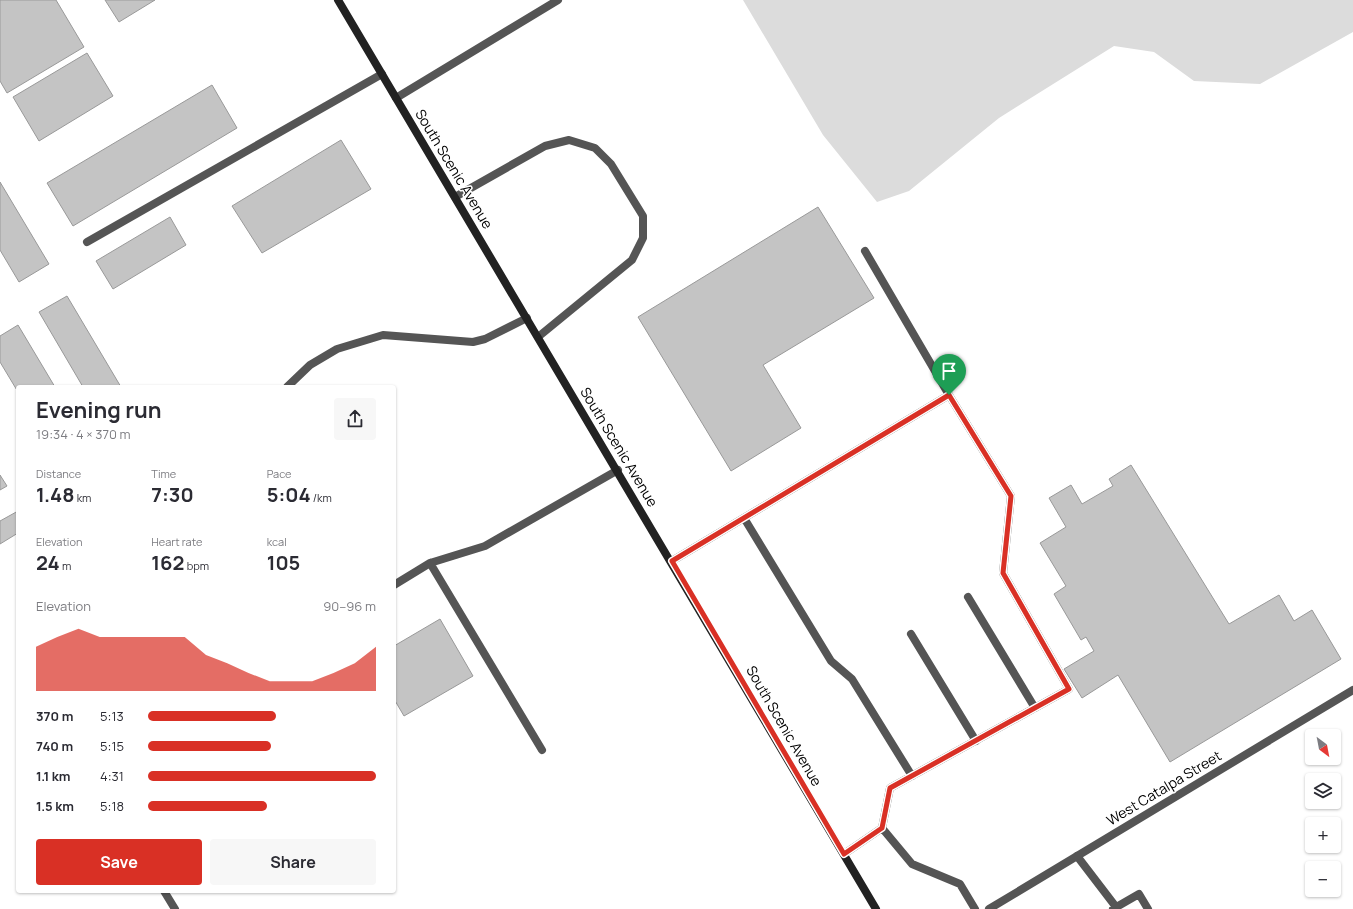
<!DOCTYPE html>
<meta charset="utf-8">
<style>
:root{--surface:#fff;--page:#f7f7f7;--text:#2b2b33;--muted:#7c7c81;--accent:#d93025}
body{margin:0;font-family:Manrope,sans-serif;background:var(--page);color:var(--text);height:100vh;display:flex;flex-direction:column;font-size:15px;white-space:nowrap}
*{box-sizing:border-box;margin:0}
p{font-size:13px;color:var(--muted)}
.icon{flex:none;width:22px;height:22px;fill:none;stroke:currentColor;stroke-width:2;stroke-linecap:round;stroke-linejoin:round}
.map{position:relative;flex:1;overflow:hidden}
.panel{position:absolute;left:16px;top:385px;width:380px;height:508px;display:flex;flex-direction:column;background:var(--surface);border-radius:4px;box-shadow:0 1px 3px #0004}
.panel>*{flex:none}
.needle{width:26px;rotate:148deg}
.tools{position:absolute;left:1305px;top:729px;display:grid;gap:8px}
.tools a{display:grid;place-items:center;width:36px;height:36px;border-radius:4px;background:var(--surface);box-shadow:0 1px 3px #0004;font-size:20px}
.pin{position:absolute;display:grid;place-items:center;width:34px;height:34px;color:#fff;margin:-41px -17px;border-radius:50% 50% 50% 0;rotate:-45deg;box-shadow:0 0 4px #0007}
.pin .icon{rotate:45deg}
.round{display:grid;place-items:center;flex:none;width:42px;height:42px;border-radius:4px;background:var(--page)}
.overview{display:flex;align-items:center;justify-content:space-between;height:68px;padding:0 20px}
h1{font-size:22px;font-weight:700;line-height:30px}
.figures{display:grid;grid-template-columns:repeat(3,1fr);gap:6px;height:68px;padding:4px 20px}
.figures div{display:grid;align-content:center}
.figures b{font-size:20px;font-weight:700}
.figures small{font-size:11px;font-weight:400}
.figures p{font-size:11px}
.chart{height:112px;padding:8px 20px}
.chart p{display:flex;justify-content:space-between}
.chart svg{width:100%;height:72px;margin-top:4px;fill:var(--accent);opacity:.7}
.primary-button{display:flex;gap:8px;margin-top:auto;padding:8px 20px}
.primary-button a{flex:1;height:46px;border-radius:4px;background:var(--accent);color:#fff;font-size:16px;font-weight:700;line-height:46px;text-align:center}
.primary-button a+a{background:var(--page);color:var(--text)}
ul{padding:0 20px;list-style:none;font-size:13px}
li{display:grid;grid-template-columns:64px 48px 1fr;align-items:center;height:30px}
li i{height:10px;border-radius:5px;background:var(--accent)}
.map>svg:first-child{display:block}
.green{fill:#dcdcdc}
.building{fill:#c4c4c4;stroke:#999}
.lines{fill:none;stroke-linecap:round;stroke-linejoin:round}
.lane{stroke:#555;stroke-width:8}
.street{stroke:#555;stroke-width:8}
.secondary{stroke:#222;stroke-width:8}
.route-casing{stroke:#fff;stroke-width:8}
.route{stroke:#d93025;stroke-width:5}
.labels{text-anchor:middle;stroke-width:3;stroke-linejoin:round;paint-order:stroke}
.street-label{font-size:14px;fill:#000;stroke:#fff}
</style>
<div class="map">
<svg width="1353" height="909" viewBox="0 0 1353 909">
<rect width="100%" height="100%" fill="#fff"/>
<path class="green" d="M743,0H1353V32L1260,84L1194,81L1154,52L1114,46L999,118L909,191L877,202L823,135Z"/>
<path class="building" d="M0,0H56L84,47L7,93L0,81Z
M105,0H155L119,22Z
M87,53L113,96L39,141L13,97Z
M212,85L237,128L73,226L47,183Z
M341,140L371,189L262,253L232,206Z
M0,182L49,264L19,282L0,250Z
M818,207L874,298L763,365L801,428L731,471L638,317Z
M170,217L186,245L113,289L96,261Z
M67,296L121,387H83L39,312Z
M18,325L55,387H18V392L0,362V336Z
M1131,465L1229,624L1279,595L1294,621L1312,610L1341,659L1170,762L1118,675L1082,698L1064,669L1094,651L1086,637L1081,640L1054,594L1066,586L1040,543L1066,527L1049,498L1071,485L1082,504L1113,486L1109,479Z
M0,475L7,486L0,490Z
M18,511V533L0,544V521Z
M440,619L473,676L404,716L394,699V646Z"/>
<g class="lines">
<path class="lane" d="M396,98L558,0
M455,197L545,146L569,140L595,148L611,164L643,216V238L632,260L538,337
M87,242L382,74
M287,387L310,365L337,349L383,335L473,342L485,339L527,318
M744,518L831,661L852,679L912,776
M672,561L949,395L865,251
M430,563L542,750
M394,585L430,563L485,546L618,470
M968,597L1035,708
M911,634L976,741
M882,828L912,864L960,884L975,909
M844,854L882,828L890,788L1069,689L1003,573L1011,496L949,395
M1077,856L1116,907
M164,891L175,909
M1113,909L1139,894L1148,909"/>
<path class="street" d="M989,909L1353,690"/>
<path class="secondary" d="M338,0L876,909"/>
</g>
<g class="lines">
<defs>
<path id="route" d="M949,395L1011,496L1003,573L1069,689L890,788L882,828L844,854L672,561Z"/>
</defs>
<use href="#route" class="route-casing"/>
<use href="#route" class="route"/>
</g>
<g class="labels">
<g class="street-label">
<text transform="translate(454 169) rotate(59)" y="5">South Scenic Avenue</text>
<text transform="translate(619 447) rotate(59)" y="5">South Scenic Avenue</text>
<text transform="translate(784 726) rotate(60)" y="5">South Scenic Avenue</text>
<text transform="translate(1164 788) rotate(-31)" y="5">West Catalpa Street</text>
</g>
</g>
</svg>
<div class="tools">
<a><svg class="needle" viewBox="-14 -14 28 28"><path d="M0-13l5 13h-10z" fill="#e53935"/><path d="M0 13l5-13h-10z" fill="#7c7c81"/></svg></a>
<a><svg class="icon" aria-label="layers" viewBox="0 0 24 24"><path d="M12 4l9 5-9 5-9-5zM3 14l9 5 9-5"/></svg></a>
<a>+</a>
<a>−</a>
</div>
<div class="pin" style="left:949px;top:395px;background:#1e9e55"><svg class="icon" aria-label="arrive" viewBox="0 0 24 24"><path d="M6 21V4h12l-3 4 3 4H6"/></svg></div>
<section class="panel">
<div class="overview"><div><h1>Evening run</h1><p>19:34 · 4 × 370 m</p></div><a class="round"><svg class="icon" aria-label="share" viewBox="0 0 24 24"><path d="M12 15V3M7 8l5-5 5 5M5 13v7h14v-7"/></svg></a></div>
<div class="figures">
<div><p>Distance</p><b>1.48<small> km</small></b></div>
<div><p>Time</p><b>7:30</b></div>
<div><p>Pace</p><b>5:04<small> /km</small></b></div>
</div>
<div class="figures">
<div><p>Elevation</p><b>24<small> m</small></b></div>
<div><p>Heart rate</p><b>162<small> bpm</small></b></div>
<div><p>kcal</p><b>105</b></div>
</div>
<div class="chart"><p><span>Elevation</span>90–96 m</p>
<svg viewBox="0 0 160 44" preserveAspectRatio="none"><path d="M0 44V17L10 11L20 6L30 11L40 11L50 11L60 11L70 11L80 22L90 27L100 33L110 38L120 38L130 38L140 33L150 27L160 17V44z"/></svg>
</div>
<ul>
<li><b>370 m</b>5:13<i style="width:56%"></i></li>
<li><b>740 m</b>5:15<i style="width:54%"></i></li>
<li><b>1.1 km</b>4:31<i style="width:100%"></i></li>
<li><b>1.5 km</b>5:18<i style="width:52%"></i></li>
</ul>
<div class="primary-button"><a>Save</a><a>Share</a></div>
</section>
</div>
